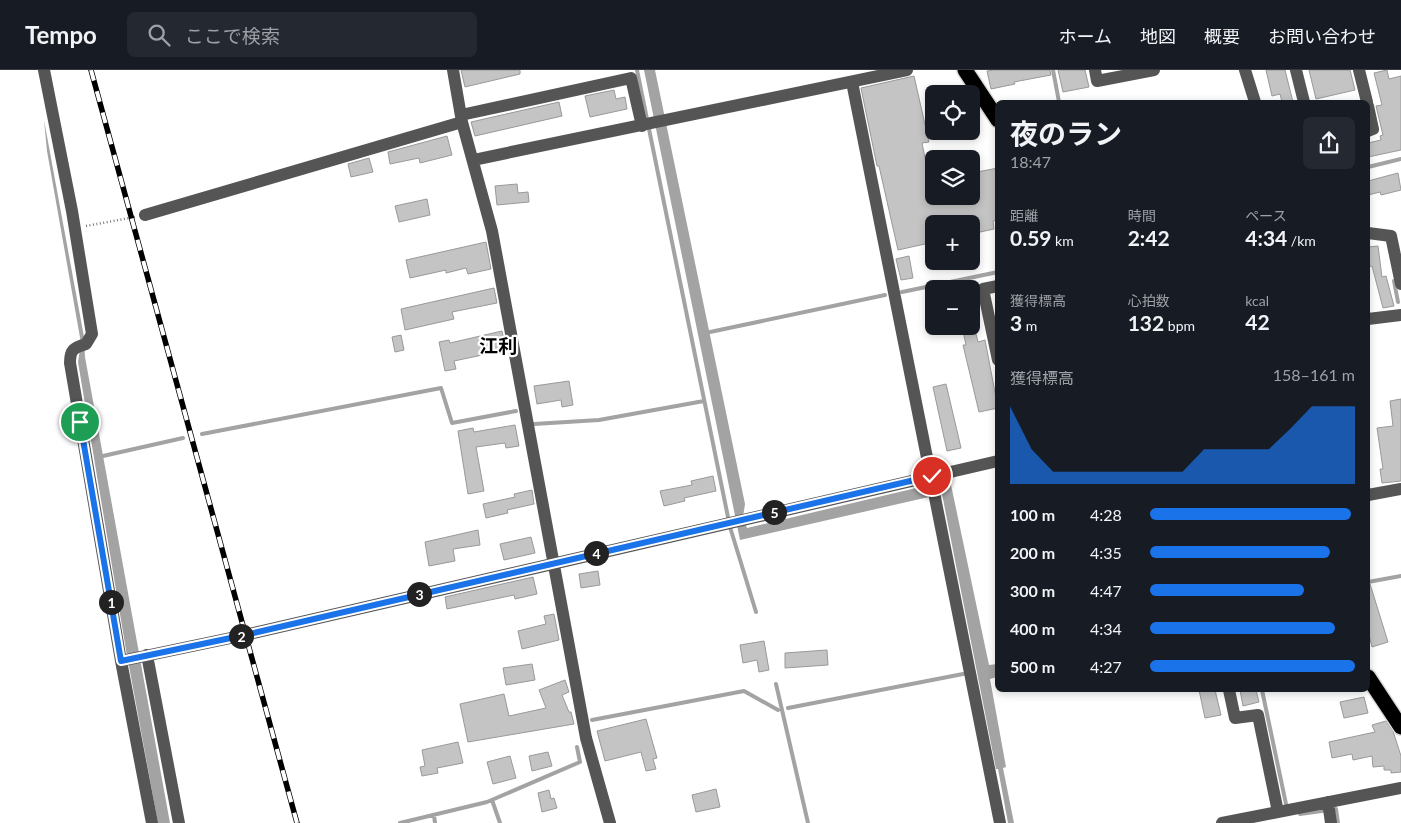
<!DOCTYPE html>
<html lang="ja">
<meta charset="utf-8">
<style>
:root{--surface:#171b24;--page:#242831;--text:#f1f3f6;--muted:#9ea1a6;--line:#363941;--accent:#1a73e8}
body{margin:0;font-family:Lato,"Noto Sans JP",sans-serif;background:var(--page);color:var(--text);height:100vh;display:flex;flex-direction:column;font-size:19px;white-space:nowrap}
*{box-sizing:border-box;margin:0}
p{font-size:16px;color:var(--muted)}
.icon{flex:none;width:28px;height:28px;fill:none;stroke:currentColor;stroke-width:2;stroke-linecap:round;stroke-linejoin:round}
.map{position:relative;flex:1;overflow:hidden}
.side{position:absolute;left:995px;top:30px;width:375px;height:592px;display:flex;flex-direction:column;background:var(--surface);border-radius:8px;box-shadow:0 2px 8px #0003}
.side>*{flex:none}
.fabs{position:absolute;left:925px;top:15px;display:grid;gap:10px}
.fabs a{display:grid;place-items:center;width:55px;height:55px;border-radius:8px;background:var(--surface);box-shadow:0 2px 8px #0003;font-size:25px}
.pin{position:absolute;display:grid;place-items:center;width:42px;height:42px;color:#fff;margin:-21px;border:2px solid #fff;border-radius:50%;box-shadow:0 1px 5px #0007}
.km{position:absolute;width:25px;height:25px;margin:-12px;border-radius:50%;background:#222;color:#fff;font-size:14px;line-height:25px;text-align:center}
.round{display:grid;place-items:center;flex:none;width:52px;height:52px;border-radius:8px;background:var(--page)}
.headline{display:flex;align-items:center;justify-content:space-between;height:85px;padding:0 15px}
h1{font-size:28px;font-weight:700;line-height:38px}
.figures{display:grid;grid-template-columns:repeat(3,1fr);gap:8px;height:85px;padding:5px 15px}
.figures div{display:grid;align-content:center}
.figures b{font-size:21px;font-weight:700}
.figures small{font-size:14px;font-weight:400}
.figures p{font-size:14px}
.chart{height:140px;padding:10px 15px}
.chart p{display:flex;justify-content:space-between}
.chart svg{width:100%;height:90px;margin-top:5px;fill:var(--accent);opacity:.7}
ul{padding:0 15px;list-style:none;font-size:16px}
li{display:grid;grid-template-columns:80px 60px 1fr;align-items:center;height:38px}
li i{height:12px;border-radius:6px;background:var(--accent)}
header{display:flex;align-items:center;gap:30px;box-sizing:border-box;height:70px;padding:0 25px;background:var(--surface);border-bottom:1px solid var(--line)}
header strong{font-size:24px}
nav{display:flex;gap:28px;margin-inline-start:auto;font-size:18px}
.search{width:350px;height:45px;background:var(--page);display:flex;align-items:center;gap:12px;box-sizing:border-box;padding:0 18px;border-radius:8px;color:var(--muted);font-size:19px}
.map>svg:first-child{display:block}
.water{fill:#a3a3a3}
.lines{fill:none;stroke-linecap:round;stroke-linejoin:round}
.stream{stroke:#a3a3a3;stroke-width:4}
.building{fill:#c4c4c4;stroke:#999}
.highway-casing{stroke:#dbdbdb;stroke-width:18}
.path{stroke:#777;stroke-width:2.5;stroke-dasharray:1 2.5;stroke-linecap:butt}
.minor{stroke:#555;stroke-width:12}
.highway{stroke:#000;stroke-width:15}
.rail-casing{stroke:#000;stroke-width:5.5}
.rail{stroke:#fff;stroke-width:4;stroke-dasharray:11;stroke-linecap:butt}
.route-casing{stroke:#fff;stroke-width:10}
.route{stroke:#1a73e8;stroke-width:6}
.labels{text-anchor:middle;stroke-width:4.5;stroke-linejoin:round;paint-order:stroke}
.neighbourhood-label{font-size:19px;font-weight:bold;fill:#000;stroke:#fff}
</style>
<header>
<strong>Tempo</strong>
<div class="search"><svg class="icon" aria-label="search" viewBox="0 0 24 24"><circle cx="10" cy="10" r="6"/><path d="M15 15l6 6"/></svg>ここで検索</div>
<nav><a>ホーム</a><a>地図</a><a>概要</a><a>お問い合わせ</a></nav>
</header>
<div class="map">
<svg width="1401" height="753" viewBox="0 0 1401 753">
<rect width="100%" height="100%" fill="#fff"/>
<path class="water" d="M644,0H655L745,434L743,447L747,458L950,410L989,595L997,594V607L990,609L1006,697L1003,698L1014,753H1008L998,699H996L942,424L740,470Z
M44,50L84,267L85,287L170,753H158L126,580L78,292L81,273L47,81Z"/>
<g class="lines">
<path class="stream" d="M637,0L730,457L756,542
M1053,0L1059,32
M1368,97L1401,89
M1394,211L1398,232
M902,222L998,202
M710,262L885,225
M534,354L599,350L704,331
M202,364L441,318L452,353L516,341
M103,386L183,368
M1368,512L1401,506
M776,614L808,753
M1262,620L1286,734
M788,638L963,604
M592,650L744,621L778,640
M492,730L500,753
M1300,744L1336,739L1338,753
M434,745L435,753
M400,753L487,732L580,692L577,677"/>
</g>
<path class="building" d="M461,0H520V4L465,17Z
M994,0H1050L1051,5L1014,12L1015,14L991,19L987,1Z
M1058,0H1085L1089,17L1063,22Z
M1266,0H1285L1293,32H1282L1280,24L1272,26Z
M1309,0H1350L1355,20L1316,29Z
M1387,0L1389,9L1401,6V80L1368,87V73L1381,70L1380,66L1383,65L1376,36L1382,35L1374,3Z
M914,6L929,72L922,73L926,93L934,91V126H971V110L979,108L977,102L998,98V150L993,151L994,159L971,164V154H934V172L898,180L879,96H877L861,18Z
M614,20L616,29L625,27L627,39L590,47L585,26Z
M559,32L562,46L475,66L471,52Z
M447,66L452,85L420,93L419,88L390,94L388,82Z
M369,88L373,102L351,107L348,94Z
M1398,103L1401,120L1381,125L1380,122L1368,125V111Z
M517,114L518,123L528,122L529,132L497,135L495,116Z
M427,129L430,145L399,152L395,136Z
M486,172L491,199L468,204L466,198L446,203V200L410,208L406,190Z
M1378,176L1382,207L1386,206L1394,236L1383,238L1372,196L1368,197V177Z
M909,186L913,208L901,210L896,189Z
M494,218L497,233L452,242L454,249L405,260L401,239Z
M962,256H974L978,272L985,270L998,338L979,342L963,275H966Z
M502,261L506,280L454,291L456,299L445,301L439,272L449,270L450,273Z
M401,265L404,280L395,282L392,267Z
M569,311L573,335L562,337L561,330L537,334L534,316Z
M946,314L961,378L947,381L933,317Z
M1401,329V411L1382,413L1380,399H1383L1377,358L1393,356L1390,331Z
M515,355L519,376L506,378L505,373L476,377L484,421L468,424L458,361L473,358L474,362Z
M713,406L716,421L684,428L685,431L664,436L660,421L692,415L691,411Z
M532,420L534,434L507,440L508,443L486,448L483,434L515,427L514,424Z
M478,460L480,475L453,479L455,491L429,496L425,472Z
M531,467L535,483L504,490L500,474Z
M598,501L600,515L581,518L579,504Z
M533,507L537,524L515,529L514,525L447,539L445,527Z
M1370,514L1388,572L1372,577L1368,561V515Z
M554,544L559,570L522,579L518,561L546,554L544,546Z
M764,571L769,600L759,602L757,590L743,593L740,575Z
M827,580L828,595L785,598V583Z
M532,594L535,610L506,615L503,598Z
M565,610L569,622L562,625L569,642H571L574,654L468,672L460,634L504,624L509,646L546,638L539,620Z
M1199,620H1215L1221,645L1205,648Z
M1240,620H1256L1259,632L1243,636Z
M1364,627L1368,643L1344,648L1340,632Z
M646,649L657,688L653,689L656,699L646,701L641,682L605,691L597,661Z
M1386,651L1393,661L1401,686V702L1391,703V700H1384V696L1373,697L1372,686L1353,690L1352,684L1332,688L1329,672L1375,662L1372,655Z
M458,672L463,693L437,698L438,703L422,706L420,697L425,696L422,680Z
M548,682L552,696L532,701L529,686Z
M510,686L516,708L493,714L487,692Z
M716,719L720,737L696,742L692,725Z
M549,720L551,729L554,728L557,738L542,742L538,723Z"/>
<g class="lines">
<defs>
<path id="highway" d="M965,0L998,50
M1368,607L1401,657"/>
</defs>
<use href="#highway" class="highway-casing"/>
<path class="path" d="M86,156L135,147"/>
<path class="minor" d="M44,0L72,141L92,264L86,274C74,278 70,279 70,293L121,591L152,753
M453,0L462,52L492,161L586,668L610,753
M1095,0L1097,11L1154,0
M1245,0L1255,32
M1296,0L1304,32
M1359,0L1367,32
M852,12L1000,753
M1368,36L1373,59L1368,61
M461,45L631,8L642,56
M473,90L907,0
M145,145L462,52
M1368,163L1391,166L1401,214
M998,216L983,219L998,290
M1368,249L1401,245
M1368,425L1401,419
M147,585L179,753
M121,591L245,565L998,391
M1229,620L1235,648L1258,645L1278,742
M1328,732L1331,753
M1222,753L1401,718"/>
<use href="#highway" class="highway"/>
<defs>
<path id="rail" d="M91,0L297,753"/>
</defs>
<use href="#rail" class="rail-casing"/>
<use href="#rail" class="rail"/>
</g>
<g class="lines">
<defs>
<path id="route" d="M80,352L121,591L245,565L932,406"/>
</defs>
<use href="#route" class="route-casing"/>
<use href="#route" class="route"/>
</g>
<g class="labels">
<g class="neighbourhood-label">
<text x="498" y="283">江利</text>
</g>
</g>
</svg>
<div class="fabs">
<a><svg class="icon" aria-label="locate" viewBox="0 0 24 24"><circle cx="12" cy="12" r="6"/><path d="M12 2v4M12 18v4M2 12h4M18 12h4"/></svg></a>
<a><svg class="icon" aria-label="layers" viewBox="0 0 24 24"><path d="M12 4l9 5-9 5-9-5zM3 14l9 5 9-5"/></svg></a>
<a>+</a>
<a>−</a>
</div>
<div class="pin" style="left:80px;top:352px;background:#1e9e55"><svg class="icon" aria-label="arrive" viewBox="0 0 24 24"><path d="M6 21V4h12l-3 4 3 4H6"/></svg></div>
<div class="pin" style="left:932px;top:406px;background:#d93025"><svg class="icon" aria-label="check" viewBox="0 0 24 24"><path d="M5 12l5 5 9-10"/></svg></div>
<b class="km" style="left:111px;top:532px">1</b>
<b class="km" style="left:241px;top:566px">2</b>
<b class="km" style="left:419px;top:524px">3</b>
<b class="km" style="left:596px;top:483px">4</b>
<b class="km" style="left:774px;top:442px">5</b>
<section class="side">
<div class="headline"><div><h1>夜のラン</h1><p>18:47</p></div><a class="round"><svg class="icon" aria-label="share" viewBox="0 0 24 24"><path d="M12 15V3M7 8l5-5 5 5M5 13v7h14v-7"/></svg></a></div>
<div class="figures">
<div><p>距離</p><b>0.59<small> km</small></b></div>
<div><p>時間</p><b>2:42</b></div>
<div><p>ペース</p><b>4:34<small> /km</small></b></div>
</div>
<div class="figures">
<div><p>獲得標高</p><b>3<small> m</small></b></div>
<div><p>心拍数</p><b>132<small> bpm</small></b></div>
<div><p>kcal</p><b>42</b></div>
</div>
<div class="chart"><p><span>獲得標高</span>158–161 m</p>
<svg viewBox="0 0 160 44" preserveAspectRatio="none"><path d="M0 44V6L10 27L20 38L30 38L40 38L50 38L60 38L70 38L80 38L90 27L100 27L110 27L120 27L130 17L140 6L150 6L160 6V44z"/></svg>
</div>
<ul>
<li><b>100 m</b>4:28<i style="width:98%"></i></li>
<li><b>200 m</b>4:35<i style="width:88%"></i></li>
<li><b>300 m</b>4:47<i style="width:75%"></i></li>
<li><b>400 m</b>4:34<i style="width:90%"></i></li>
<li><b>500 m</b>4:27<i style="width:100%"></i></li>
</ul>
</section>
</div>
